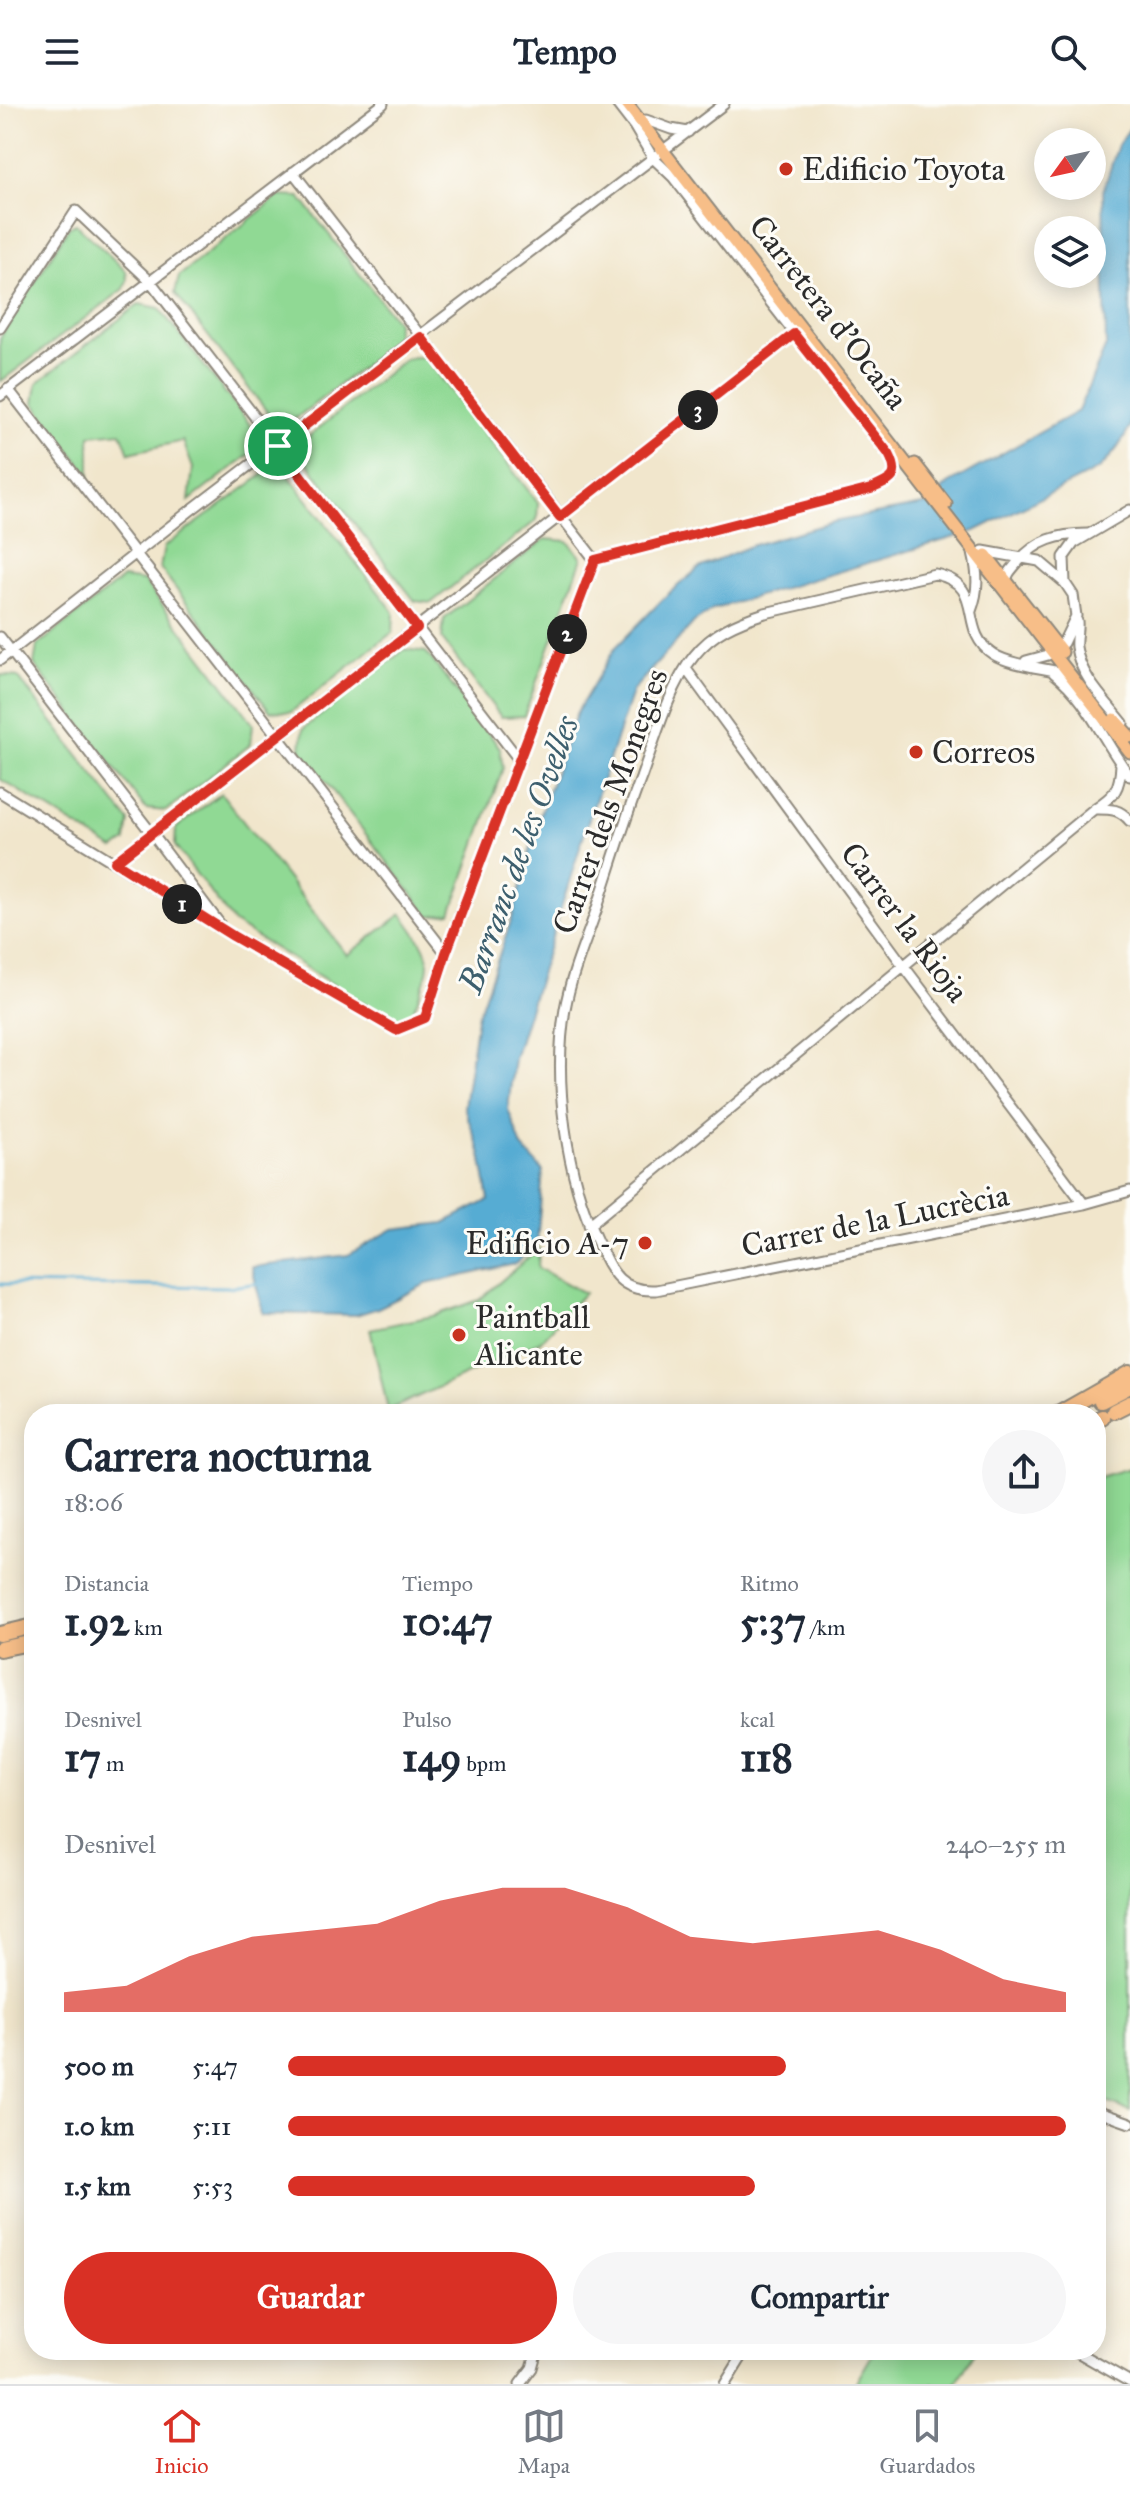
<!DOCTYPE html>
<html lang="es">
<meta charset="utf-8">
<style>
:root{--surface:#fff;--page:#f6f6f7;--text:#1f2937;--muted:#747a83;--line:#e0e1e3;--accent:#d93025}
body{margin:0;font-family:"IM FELL Great Primer",serif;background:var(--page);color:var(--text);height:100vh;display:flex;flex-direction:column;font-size:30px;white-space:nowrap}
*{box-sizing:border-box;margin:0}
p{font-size:26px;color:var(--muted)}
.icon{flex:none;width:44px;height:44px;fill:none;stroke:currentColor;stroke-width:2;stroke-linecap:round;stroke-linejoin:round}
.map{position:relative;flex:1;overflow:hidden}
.details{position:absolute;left:24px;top:1300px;width:1082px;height:956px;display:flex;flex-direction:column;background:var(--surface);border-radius:32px;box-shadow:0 4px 20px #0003}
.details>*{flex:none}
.needle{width:52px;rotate:237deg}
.tools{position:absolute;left:1034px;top:24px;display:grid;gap:16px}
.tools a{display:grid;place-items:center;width:72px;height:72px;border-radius:50%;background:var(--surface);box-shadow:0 4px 20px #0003;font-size:40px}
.pin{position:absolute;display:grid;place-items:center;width:68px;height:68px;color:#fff;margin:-34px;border:4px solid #fff;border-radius:50%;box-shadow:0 2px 8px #0007}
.km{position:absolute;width:40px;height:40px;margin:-20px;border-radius:50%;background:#222;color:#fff;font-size:22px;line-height:40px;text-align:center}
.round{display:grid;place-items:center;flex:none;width:84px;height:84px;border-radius:42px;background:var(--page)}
.summary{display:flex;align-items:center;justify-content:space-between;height:136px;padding:0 40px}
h1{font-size:44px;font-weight:800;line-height:60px}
.metrics{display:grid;grid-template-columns:repeat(3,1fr);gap:12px;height:136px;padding:8px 40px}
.metrics div{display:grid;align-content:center}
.metrics b{font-size:40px;font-weight:800}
.metrics small{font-size:22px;font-weight:400}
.metrics p{font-size:22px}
.chart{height:224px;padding:16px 40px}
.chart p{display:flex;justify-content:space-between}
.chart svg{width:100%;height:144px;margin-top:8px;fill:var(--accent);opacity:.7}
.action{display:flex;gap:16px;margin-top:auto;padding:16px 40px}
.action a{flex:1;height:92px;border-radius:48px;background:var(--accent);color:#fff;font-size:32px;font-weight:800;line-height:92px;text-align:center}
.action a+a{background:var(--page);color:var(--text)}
ul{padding:0 40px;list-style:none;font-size:26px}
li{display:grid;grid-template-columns:128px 96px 1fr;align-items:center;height:60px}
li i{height:20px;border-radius:10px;background:var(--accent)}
header{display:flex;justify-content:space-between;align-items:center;height:104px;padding:0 40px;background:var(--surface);font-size:36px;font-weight:800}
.dock{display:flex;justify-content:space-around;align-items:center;height:112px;border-top:2px solid var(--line);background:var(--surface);font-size:22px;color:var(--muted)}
.dock a{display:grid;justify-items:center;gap:4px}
.dock .current{color:var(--accent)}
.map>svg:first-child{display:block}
.green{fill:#90d994;stroke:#5e8260;stroke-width:2}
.water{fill:#57acd3;stroke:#416c7f;stroke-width:2}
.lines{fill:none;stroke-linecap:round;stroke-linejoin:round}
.stream{stroke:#57acd3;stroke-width:3}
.minor-casing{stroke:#8e887c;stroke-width:13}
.major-casing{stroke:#8e887c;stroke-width:15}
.highway-casing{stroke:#8e887c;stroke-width:18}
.minor{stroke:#fff;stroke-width:9}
.major{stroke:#f7be88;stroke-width:11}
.highway{stroke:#f7be88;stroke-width:14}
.route-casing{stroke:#fff;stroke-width:16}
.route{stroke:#d93025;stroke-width:10}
.poi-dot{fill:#c8321e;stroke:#fdfcf7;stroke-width:3}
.labels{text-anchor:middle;stroke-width:6;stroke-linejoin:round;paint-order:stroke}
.poi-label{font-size:32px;fill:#2b2b2b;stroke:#fdfcf7;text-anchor:start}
.street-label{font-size:32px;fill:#2b2b2b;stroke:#fdfcf7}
.water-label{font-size:34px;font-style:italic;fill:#3d5f6e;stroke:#fdfcf7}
</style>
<header><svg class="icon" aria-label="menu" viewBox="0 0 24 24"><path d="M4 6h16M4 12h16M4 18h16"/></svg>Tempo<svg class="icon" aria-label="search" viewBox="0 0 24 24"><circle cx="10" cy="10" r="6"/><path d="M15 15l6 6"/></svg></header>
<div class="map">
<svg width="1130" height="2280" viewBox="0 0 1130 2280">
<rect width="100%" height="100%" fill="#fdfcf7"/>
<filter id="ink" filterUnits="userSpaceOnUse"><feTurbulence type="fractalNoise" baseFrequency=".0125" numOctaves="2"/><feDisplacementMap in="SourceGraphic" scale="16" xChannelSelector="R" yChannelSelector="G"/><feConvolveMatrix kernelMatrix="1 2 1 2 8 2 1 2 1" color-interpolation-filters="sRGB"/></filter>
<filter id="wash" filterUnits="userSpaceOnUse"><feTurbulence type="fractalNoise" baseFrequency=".006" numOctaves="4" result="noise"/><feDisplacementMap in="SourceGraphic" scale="32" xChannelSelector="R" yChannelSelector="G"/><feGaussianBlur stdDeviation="1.8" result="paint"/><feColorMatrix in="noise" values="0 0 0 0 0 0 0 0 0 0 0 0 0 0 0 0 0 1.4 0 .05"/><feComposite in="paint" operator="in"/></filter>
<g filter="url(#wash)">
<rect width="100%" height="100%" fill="#f1e6cc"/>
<path class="green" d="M279,92L300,93L397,218L396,237L291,318L272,314L175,189L179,172Z
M76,120L126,167L127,176L124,185L0,278V234L69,123Z
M139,200L159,204L255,327L254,347L189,397L193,364L183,337L129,349L121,328L90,331V372L34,299L37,279Z
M414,253H425L538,399L537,416L431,499L415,497L301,351L309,332L405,255Z
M272,364L285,367L394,508L393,528L291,608L270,607L160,464L164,443Z
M545,435L568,437L582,454L524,612L501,613L442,535L444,515Z
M123,474L144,477L253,620L251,640L166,707L146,705L34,560L37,542Z
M405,545L426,548L500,644L503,664L451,809L429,812L301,646L303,625Z
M0,571L18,573L129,717L126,737L114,745L0,675Z
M221,689L347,851L402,810C437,858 433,855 412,910L392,917L234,819L175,742L176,724Z
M539,1144L538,1164L584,1189L541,1237L388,1306L370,1225L433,1212L479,1196Z
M1130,1364V2007L1096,1994V1374Z
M875,2246H976L956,2280H855Z"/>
<path class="water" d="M1130,24V322C1123,339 1112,352 1099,365L975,427L714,505L694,518L633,586L586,724L514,954L508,1005L522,1043L543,1067L537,1140L515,1160L426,1180L378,1204L356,1211L263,1209L252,1163L348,1151L393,1125L444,1119L489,1096L481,1050L464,1003L477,914L513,811L538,716L577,608L615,544L668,490L699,464L750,442L833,418L928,400L948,380L1078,307L1106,242L1103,87L1118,41Z"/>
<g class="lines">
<path class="stream" d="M0,1180L230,1183L260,1179"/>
</g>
</g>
<g filter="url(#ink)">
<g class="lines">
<defs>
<path id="minor" d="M646,16L671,25L688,28
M293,68L595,456
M0,224L76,107L151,178L520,657
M8,285L446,849
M0,292L383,0
M983,447L1039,457L1065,479L1073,491L1076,512L1063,539L1048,551L1026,557
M1065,479L1064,453L1074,439L1130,406
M1005,480C1006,471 1012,465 1018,458C1036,436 1059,430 1087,430
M971,507C979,486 978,470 973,449
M1077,517C1078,526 1075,534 1076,543C1080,573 1106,597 1123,619
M0,533L156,735L219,819
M0,556L191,406L724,0
M686,565L903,861L1084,1100
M1054,569C1089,596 1103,638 1130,672
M1071,571C1048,564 1012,562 993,550C956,526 988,481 935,470L765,509C737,518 713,528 694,552C670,581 654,638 641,674C624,718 611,762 596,807C585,839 571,871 565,905C553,976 566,1073 597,1137C611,1167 619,1188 656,1186L1084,1100L1130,1087
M1121,660C1120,686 1115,691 1094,705C1110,705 1119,704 1130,717
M0,688L233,832L396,926L425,914L446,849L595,456L871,385C892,376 901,373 889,350L673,73L653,54L634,22L617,0
M115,758L794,230
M589,1121L1094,705
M1096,2007L1130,2019
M1074,2246L1130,2278
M520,2280L532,2264L537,2246
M725,2280L746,2246"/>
<path id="major" d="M627,0L1130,648
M915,360L946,400
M986,451L1062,548
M1114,615L1130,633"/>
<path id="highway" d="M1101,1297L1130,1282
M1114,1307L1130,1299
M1058,1310L1130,1269
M1096,1316L1102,1313
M0,1530L34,1522
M0,1545L34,1538"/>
</defs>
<use href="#minor" class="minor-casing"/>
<use href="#major" class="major-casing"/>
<use href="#highway" class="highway-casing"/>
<use href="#minor" class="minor"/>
<use href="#major" class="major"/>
<use href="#highway" class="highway"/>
</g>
</g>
<g class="lines" filter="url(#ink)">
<defs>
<path id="route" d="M794,230L889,350C901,373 892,376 871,385L595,456L446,849L425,914L396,926L233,832L115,758L417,524L278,342L421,233L560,413Z"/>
</defs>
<use href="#route" class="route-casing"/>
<use href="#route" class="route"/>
</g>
<g class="poi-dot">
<circle cx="786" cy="65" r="8"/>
<circle cx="916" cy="648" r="8"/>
<circle cx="645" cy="1139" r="8"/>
<circle cx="459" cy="1231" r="8"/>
</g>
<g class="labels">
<g class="poi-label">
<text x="802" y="76">Edificio Toyota</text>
<text x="932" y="659">Correos</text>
<text x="629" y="1150" text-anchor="end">Edificio A-7</text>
<text x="475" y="1224">Paintball<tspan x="475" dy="37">Alicante</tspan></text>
</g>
<g class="street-label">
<text transform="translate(829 208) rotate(52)" y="11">Carretera d'Ocaña</text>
<text transform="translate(610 697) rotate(-70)" y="11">Carrer dels Monegres</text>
<text transform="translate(905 818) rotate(53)" y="11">Carrer la Rioja</text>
<text transform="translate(875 1116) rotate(-11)" y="11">Carrer de la Lucrècia</text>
</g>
<g class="water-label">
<text transform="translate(518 750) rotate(-70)" y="12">Barranc de les Ovelles</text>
</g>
</g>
</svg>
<div class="tools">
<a><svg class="needle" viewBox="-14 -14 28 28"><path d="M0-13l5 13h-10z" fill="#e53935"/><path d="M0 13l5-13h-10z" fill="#747a83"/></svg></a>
<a><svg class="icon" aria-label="layers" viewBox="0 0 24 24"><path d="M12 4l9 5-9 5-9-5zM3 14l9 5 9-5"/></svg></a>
</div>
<div class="pin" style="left:278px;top:342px;background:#1e9e55"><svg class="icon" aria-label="arrive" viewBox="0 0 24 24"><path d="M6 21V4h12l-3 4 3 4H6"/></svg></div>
<b class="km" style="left:182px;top:800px">1</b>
<b class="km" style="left:567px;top:530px">2</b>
<b class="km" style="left:698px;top:306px">3</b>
<section class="details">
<div class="summary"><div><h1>Carrera nocturna</h1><p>18:06</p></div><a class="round"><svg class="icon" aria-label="share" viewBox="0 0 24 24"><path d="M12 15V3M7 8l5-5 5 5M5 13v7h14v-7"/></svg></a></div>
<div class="metrics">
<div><p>Distancia</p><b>1.92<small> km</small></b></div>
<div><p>Tiempo</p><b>10:47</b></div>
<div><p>Ritmo</p><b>5:37<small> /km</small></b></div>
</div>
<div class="metrics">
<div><p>Desnivel</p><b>17<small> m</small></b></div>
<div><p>Pulso</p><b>149<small> bpm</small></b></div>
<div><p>kcal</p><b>118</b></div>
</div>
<div class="chart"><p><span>Desnivel</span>240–255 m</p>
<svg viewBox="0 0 160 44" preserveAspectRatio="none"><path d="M0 44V38L10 36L20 27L30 21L40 19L50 17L60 10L70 6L80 6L90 12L100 21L110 23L120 21L130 19L140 25L150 34L160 38V44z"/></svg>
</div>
<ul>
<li><b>500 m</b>5:47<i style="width:64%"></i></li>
<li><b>1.0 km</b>5:11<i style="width:100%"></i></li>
<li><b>1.5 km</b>5:53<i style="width:60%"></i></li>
</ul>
<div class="action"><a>Guardar</a><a>Compartir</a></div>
</section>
</div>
<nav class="dock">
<a class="current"><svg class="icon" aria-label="home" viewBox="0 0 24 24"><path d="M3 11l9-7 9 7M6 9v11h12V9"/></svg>Inicio</a>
<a><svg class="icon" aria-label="map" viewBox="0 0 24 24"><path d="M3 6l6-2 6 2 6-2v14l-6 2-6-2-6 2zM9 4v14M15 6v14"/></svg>Mapa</a>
<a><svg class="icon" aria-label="saved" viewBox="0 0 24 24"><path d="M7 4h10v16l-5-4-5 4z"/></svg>Guardados</a>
</nav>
